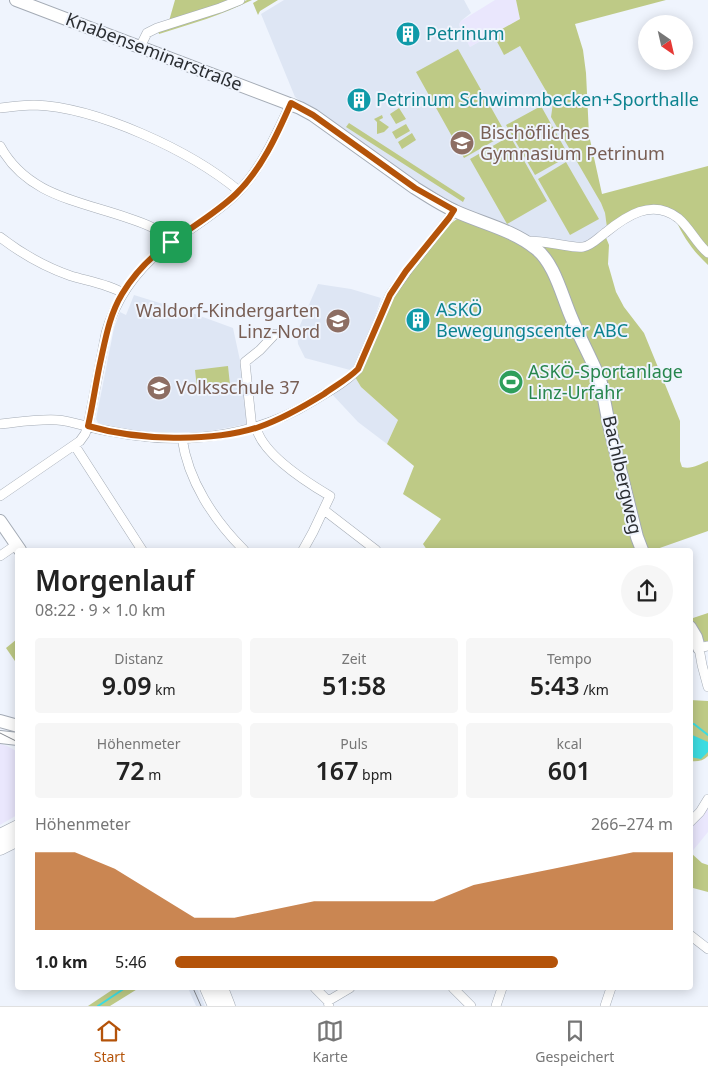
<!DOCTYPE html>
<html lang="de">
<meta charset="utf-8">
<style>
:root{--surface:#fff;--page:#f6f6f6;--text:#222;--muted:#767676;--line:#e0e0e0;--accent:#b45309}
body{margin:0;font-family:"Noto Sans",sans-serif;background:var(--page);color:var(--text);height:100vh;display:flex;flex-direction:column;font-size:19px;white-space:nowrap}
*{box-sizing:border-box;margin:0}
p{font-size:16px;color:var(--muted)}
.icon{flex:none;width:28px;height:28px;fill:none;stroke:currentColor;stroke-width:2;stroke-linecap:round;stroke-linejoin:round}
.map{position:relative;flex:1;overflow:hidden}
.drawer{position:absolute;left:15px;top:548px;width:678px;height:442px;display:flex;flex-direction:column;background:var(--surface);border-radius:5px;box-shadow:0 2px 12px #0003}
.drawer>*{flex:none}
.needle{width:32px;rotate:146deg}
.buttons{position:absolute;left:638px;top:15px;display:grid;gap:10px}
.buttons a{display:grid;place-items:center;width:55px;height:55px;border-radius:50%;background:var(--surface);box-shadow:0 2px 12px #0003;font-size:25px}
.pin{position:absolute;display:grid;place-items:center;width:42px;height:42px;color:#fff;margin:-21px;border-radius:10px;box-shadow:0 2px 8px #0006}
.round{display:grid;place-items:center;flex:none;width:52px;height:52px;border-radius:26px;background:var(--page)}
.overview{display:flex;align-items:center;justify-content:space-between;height:85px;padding:0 20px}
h1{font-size:28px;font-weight:600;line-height:38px}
.stats{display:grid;grid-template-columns:repeat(3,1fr);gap:8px;height:85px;padding:5px 20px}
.stats div{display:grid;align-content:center;border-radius:5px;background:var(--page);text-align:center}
.stats b{font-size:25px;font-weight:600}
.stats small{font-size:14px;font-weight:400}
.stats p{font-size:14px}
.chart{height:140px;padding:10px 20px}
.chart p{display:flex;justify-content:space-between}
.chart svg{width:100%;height:90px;margin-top:5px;fill:var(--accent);opacity:.7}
ul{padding:0 20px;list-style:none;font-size:16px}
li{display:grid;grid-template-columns:80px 60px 1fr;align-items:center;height:38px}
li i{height:12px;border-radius:6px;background:var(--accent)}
.menu{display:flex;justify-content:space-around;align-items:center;height:70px;border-top:1px solid var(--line);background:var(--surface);font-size:14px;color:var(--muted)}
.menu a{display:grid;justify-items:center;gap:2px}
.menu .active{color:var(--accent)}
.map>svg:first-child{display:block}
.commercial{fill:#eae7fd}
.built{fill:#dee6f4}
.green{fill:#beca86}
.water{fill:#3ddce1}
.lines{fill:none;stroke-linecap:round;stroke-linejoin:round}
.stream{stroke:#3ddce1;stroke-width:2}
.street-casing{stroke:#a4abb5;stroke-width:10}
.secondary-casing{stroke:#a4abb5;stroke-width:14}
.primary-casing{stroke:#a4abb5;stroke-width:15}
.street{stroke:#fff;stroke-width:9}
.secondary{stroke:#fff;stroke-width:12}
.primary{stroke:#fff;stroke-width:14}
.tram{stroke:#83878d;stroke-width:1}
.route-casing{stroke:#fff;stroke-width:10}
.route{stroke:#b45309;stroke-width:6}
.labels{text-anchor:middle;stroke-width:4;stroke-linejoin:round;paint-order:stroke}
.culture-label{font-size:18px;fill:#0d838f;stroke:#eff4fd;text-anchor:start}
.street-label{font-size:18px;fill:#2b2e32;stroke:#eff4fd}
.education-label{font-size:18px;fill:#785e54;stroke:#eff4fd;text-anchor:start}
.leisure-label{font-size:18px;fill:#27864d;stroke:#eff4fd;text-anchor:start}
</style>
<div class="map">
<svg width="708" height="1006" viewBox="0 0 708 1006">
<rect width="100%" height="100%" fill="#eff4fd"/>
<path class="commercial" d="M495,0H516L520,19L470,47L460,28L459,24L461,21Z
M0,744L7,746L18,752L17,815L0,825Z
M708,804V832L690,854V826Z"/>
<path class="built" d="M284,0H464L471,13L461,21L459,24L460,28L470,47L493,34L504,54L520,46L553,103L601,203L605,213L607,228L584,244L525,236L439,199L304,104L295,97L261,14Z
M318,284L351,289L381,298L376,314L355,366L350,370L305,358L298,344L297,332Z
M134,295L192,313L233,328L241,365L247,424L205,432L175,433L138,431L99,424L98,423L96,419L114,328L120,312L126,315Z
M355,377L361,387L398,420L387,444L358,422L330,392Z
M188,988H197L205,1006H196Z"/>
<path class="green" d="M175,0H233L169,21Z
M247,0H252C222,15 191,24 159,34L158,31L232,7Z
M258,0H278L260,11L258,15L253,3Z
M516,0H666L575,24L583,50L586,73L589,135L602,194L708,166V251L682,220L653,208L607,228L605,213L601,203L551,117L553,103L520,46L504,55L493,34L520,19Z
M458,49L506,134L464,158L416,72Z
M541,106L569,156L535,175L506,125Z
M399,108L406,119L396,124L390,114Z
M382,115L383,118L379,120L389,127L384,132L377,134V122L374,119Z
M349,123L465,198L463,202L346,127Z
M406,124L410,131L396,139L392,132Z
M412,133L416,140L402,149L398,142Z
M510,136L547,201L507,224L470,159Z
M566,162L599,219L570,235L538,179Z
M457,219H461L538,245L570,248L605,235L609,245L608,264L616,292L624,307L644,333L680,421V461L682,467C691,470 700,464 708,461V531L654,550H427L423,544L441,519L403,494L414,466L387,444L398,420L361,387L355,377L397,289L447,226Z
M676,220L708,255V265C694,252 683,237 676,220Z
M228,366L230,385L197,388L195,370Z
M708,613V643C700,641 695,629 690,622V619Z
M17,639V664L6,648Z
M690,700L708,701V756C703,761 697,762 690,761Z
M691,853L702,863L708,865V892L693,888L690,895V854Z
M115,988H139L110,1006H88Z"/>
<path class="water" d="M690,734L708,742V752L701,759L690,757Z"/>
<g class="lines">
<path class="stream" d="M690,724H694L708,735
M98,1006L125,988"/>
<defs>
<path id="street" d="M140,47L147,33L157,28L220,8L240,0
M0,108C11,107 23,105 34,105C97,107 191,151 239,191
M0,146C27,196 80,201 128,218C143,223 161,229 171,242
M0,237C22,254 45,267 71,276C88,281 108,284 123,293
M525,241C536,241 545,242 556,244C564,245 574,248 583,247C591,246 598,238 605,233C626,216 652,198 678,218C690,228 696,243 708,253
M0,424C19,422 38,419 57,420C71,421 84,426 98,429C109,431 120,433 132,435C193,444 258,435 311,402C327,392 345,383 358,369L390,295L407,271L449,218L454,211
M256,427C262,454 308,483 330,496L313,532L303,550
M252,429L245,362L260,350L275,334
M182,438C188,481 214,520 244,550
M75,446L142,550
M0,496L80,441L85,434L88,426L106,333C117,295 140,265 172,242C193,227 217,213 236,194C261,170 276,135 291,103
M324,510L376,550
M0,556L16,545
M708,646L699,648L702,665L708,687
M690,822L700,812L708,799
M690,935L708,949
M315,988L328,1001
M453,988L471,1006
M329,1006L328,1001L350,988
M496,1006L502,988
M605,1006L611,988"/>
<path id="secondary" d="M16,0L300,108L313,115L415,188C428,196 441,205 455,211C481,223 513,230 535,248C555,263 562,297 572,319C580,338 590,356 598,375L601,383L609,425L637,537L642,550
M0,521L20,550
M690,627L696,637L699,648
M0,721L18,726
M0,737L18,739"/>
<path id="primary" d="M0,836L18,827
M0,848L18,839
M207,988L215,1006
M221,988L228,1006"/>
</defs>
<use href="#street" class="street-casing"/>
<use href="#secondary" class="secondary-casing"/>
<use href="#primary" class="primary-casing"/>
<use href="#street" class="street"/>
<use href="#secondary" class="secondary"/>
<use href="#primary" class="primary"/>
<path class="tram" d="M0,733L18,742
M193,988L201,1006"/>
</g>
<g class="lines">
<defs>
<path id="route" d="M291,103L313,115L415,188L454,210L449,218L406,271L390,295L358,369C348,379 335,386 324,394C303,407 282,419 259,427C210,443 137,440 88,426C93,404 96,381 101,359C106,336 110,314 122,294C131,279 143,265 157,253C182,232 212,217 236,194C261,170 277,135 291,103Z"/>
</defs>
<use href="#route" class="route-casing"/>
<use href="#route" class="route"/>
</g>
<defs>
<symbol id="building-disc" viewBox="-11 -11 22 22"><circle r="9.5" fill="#0f9aa8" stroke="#eff4fd"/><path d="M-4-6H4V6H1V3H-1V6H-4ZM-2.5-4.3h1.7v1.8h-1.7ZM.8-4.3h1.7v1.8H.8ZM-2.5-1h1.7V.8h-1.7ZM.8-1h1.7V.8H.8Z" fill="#fff"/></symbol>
<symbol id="school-disc" viewBox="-11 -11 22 22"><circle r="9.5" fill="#8d6e63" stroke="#eff4fd"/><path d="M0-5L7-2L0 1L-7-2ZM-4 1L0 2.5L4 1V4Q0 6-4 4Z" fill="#fff"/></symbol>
<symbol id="stadium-disc" viewBox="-11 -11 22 22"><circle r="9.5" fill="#2e9e5b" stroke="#eff4fd"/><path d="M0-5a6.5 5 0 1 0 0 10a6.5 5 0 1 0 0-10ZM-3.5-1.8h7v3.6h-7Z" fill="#fff"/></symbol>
</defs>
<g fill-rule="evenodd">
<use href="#building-disc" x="394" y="20" width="28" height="28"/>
<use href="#building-disc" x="345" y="86" width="28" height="28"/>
<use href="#school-disc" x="448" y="129" width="28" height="28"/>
<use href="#building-disc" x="404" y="306" width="28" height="28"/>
<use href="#school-disc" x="324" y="307" width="28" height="28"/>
<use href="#stadium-disc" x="497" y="368" width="28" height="28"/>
<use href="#school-disc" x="145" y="374" width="28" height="28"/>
</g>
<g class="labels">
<g class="culture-label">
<text x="426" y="40">Petrinum</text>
<text x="376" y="106">Petrinum Schwimmbecken+Sporthalle</text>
<text x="436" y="316">ASKÖ<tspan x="436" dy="21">Bewegungscenter ABC</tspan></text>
</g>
<g class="street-label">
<text transform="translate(154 52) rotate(21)" y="6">Knabenseminarstraße</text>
<text transform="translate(622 475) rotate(77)" y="6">Bachlbergweg</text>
</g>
<g class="education-label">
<text x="480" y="139">Bischöfliches<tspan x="480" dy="21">Gymnasium Petrinum</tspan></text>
<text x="320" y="317" text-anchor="end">Waldorf-Kindergarten<tspan x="320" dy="21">Linz-Nord</tspan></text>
<text x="176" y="394">Volksschule 37</text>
</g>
<g class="leisure-label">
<text x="528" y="378">ASKÖ-Sportanlage<tspan x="528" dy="21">Linz-Urfahr</tspan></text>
</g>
</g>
</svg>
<div class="buttons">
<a><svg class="needle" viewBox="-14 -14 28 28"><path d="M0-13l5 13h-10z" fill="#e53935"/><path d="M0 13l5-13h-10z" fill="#767676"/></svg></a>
</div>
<div class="pin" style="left:171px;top:242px;background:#1e9e55"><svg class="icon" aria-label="arrive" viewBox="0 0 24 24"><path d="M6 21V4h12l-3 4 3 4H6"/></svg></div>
<section class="drawer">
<div class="overview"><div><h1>Morgenlauf</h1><p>08:22 · 9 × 1.0 km</p></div><a class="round"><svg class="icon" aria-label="share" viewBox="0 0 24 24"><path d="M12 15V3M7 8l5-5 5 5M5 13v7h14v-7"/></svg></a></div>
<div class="stats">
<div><p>Distanz</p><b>9.09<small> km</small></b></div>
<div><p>Zeit</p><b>51:58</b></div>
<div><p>Tempo</p><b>5:43<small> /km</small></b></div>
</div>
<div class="stats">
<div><p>Höhenmeter</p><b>72<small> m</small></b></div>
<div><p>Puls</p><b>167<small> bpm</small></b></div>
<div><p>kcal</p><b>601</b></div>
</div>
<div class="chart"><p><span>Höhenmeter</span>266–274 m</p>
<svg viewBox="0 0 160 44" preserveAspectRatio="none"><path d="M0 44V6L10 6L20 14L30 26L40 38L50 38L60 34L70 30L80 30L90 30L100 30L110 22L120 18L130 14L140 10L150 6L160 6V44z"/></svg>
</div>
<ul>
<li><b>1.0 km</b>5:46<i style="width:77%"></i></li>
</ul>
</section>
</div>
<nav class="menu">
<a class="active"><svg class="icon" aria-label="home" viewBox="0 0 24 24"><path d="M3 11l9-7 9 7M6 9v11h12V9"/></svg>Start</a>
<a><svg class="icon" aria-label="map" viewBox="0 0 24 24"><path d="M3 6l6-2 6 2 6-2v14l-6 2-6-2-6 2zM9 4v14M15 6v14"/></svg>Karte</a>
<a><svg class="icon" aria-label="saved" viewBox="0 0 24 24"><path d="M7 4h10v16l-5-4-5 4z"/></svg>Gespeichert</a>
</nav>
